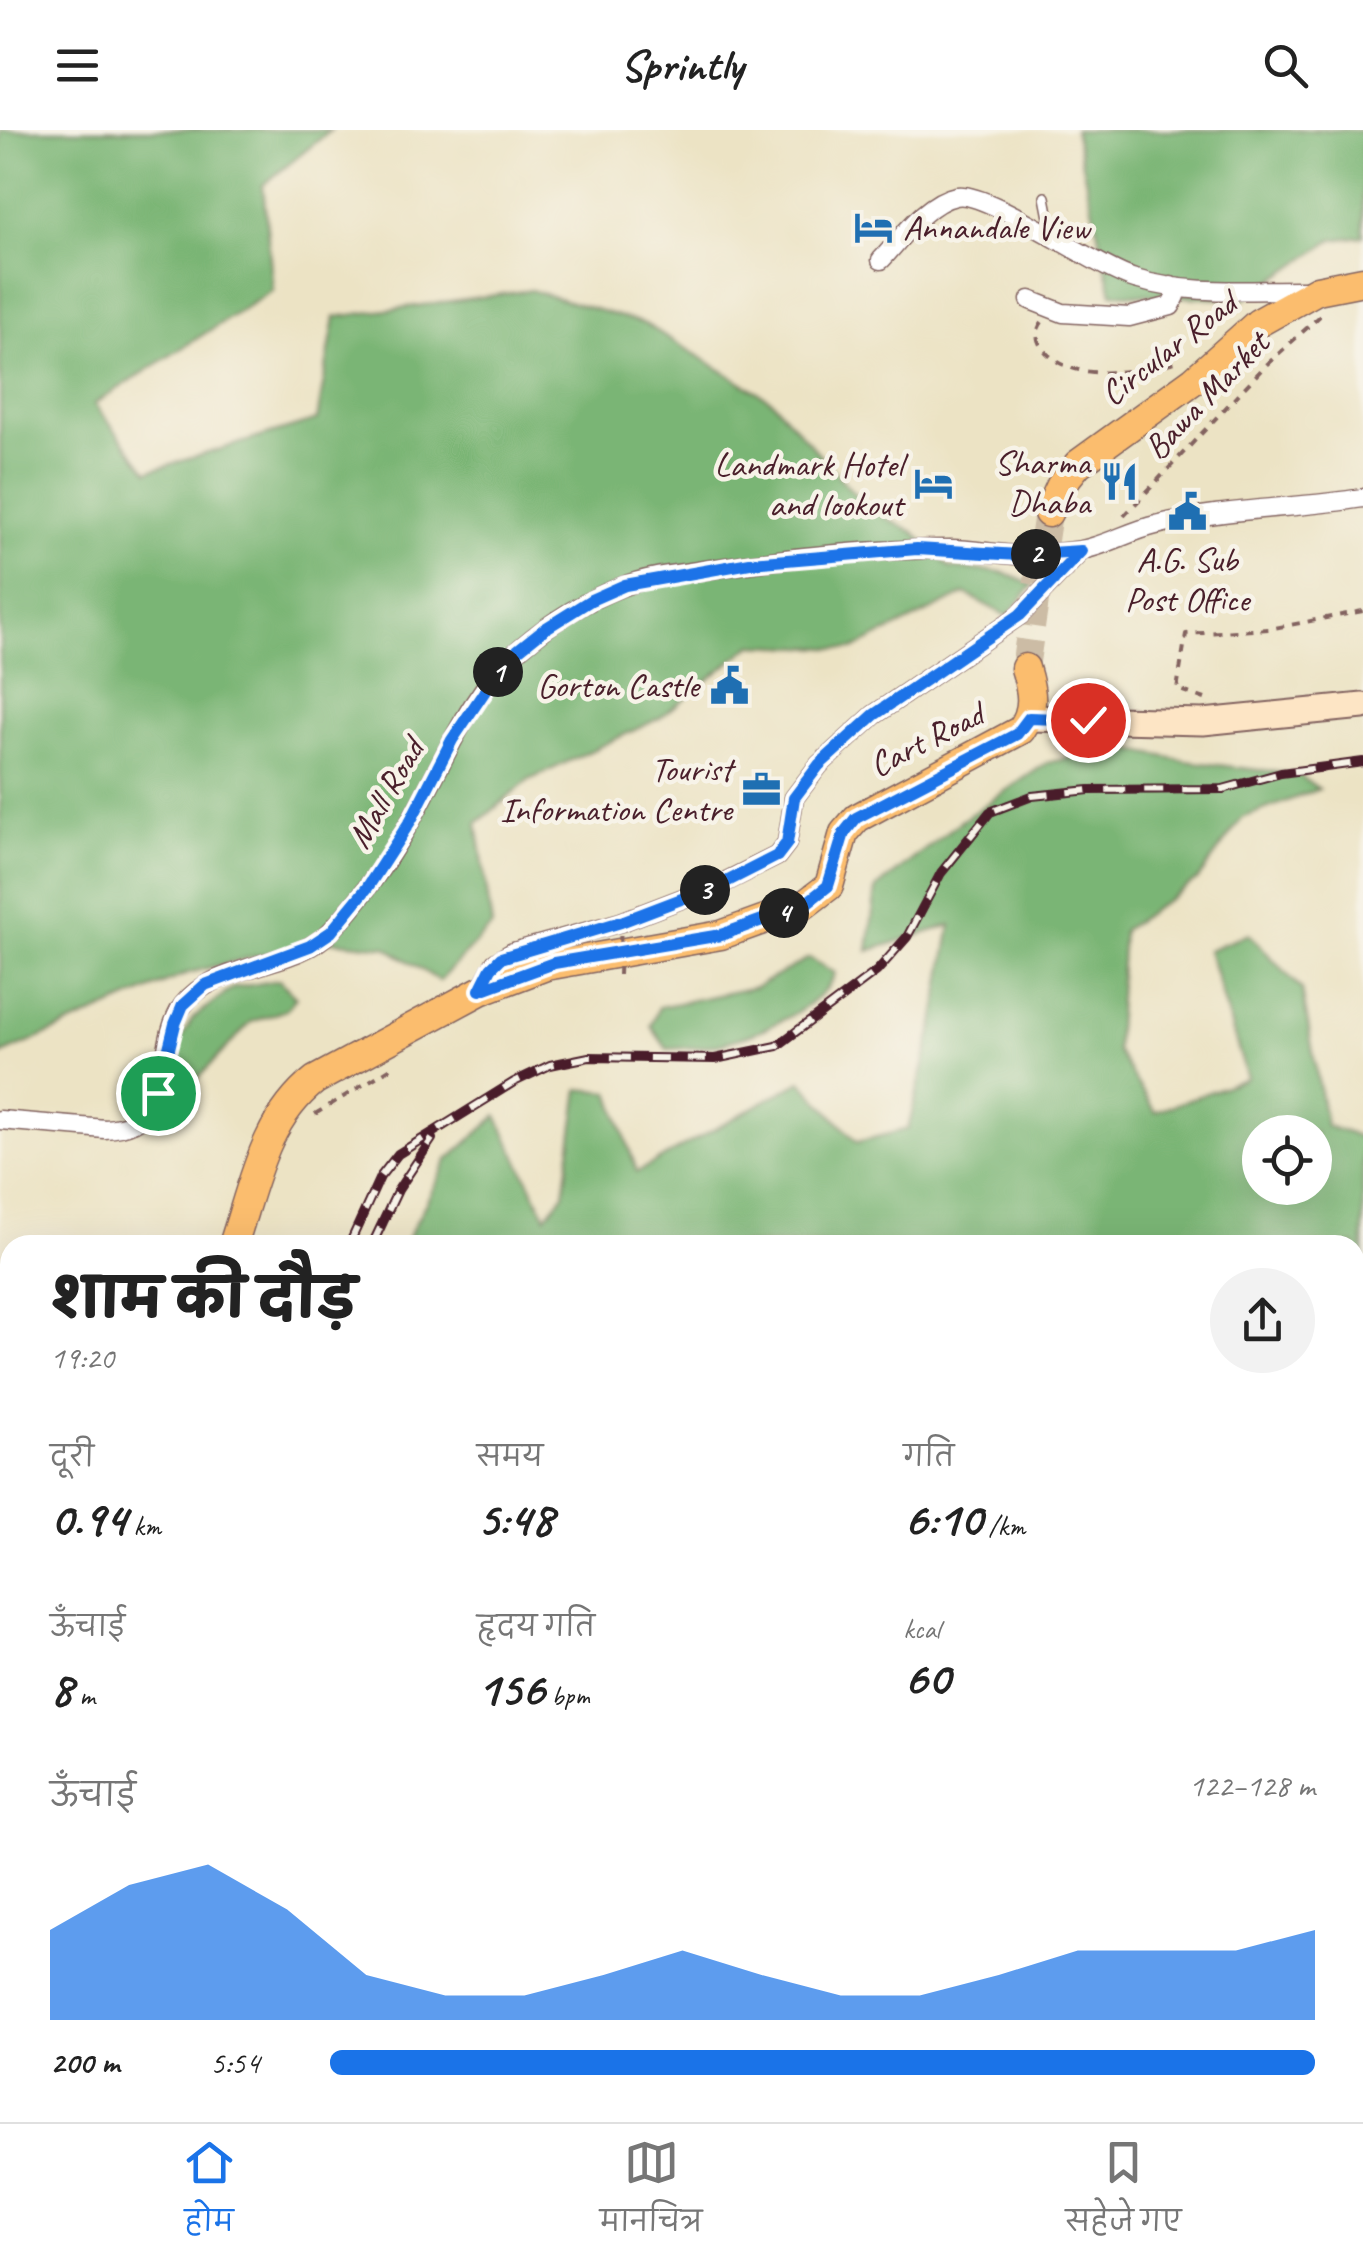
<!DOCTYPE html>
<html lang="hi">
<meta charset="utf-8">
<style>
:root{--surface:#fff;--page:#f2f2f2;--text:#222;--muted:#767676;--line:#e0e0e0;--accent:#1a73e8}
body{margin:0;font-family:Caveat,"Playpen Sans Deva",sans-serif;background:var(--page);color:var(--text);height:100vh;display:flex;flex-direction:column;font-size:38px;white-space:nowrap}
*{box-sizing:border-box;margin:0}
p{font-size:32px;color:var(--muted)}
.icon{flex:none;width:55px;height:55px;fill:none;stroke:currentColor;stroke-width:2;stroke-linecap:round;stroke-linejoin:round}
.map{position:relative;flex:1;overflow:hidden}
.drawer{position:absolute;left:0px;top:1105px;width:1365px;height:888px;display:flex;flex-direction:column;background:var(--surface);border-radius:30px 30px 0 0;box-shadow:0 10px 40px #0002}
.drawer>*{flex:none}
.buttons{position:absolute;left:1242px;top:985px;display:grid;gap:20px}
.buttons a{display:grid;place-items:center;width:90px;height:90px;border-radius:50%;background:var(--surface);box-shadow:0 10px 40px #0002;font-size:50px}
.pin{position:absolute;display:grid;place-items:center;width:85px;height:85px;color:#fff;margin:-42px;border:5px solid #fff;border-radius:50%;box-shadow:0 2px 10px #0007}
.km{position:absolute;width:50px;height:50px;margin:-25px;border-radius:50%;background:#222;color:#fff;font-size:28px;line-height:50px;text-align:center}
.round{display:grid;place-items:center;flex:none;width:105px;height:105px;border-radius:52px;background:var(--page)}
.overview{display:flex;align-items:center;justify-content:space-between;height:170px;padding:0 50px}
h1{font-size:55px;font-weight:800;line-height:75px}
.stats{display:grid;grid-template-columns:repeat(3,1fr);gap:15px;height:170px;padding:10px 50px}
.stats div{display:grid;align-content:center}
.stats b{font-size:50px;font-weight:800}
.stats small{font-size:28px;font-weight:400}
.stats p{font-size:28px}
.chart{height:280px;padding:20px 50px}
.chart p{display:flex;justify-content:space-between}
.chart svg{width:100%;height:180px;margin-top:10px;fill:var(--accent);opacity:.7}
ul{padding:0 50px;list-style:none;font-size:32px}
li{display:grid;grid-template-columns:160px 120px 1fr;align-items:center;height:75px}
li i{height:25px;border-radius:12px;background:var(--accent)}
header{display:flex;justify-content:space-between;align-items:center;height:130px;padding:0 50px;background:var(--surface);font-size:45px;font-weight:800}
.menu{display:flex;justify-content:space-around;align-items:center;height:140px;border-top:2px solid var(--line);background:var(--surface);font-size:28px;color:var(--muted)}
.menu a{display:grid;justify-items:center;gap:5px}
.menu .active{color:var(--accent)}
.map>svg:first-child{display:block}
.forest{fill:#7ab574;stroke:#626a50;stroke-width:2.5;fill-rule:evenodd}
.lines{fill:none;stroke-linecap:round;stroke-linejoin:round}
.primary-tunnel{stroke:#ccbca5;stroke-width:28;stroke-dasharray:28 14;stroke-linecap:butt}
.lane-casing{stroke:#836461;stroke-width:12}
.street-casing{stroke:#836461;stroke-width:21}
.secondary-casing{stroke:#836461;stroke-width:29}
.primary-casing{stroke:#836461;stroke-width:31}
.highway-casing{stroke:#836461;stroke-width:36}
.path{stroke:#836461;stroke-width:4;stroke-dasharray:8 8;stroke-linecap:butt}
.lane{stroke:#fff;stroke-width:9}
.street{stroke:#fff;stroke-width:18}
.secondary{stroke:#fde5c5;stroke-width:25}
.primary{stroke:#fbbd6e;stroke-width:28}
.highway{stroke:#fbbd6e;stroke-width:32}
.rail-casing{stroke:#4a1f2b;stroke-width:10}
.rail{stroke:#f7f3e8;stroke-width:6;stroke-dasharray:19;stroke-linecap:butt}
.path-bridge{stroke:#836461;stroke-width:4;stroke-dasharray:8 8;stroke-linecap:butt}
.route-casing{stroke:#fff;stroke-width:20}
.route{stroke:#1a73e8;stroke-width:12}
.labels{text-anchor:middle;stroke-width:9;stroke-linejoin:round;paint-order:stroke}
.poi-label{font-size:35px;fill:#4a1f2b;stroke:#f7f3e8;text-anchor:end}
.street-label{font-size:35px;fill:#4a1f2b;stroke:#f7f3e8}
</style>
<header><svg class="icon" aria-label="menu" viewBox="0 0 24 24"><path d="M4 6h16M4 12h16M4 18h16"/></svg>Sprintly<svg class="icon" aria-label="search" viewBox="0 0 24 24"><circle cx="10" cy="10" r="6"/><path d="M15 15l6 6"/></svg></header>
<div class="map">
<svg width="1363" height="1992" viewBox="0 0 1363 1992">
<rect width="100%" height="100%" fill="#f7f3e8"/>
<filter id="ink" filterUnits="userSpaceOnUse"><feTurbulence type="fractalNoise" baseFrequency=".01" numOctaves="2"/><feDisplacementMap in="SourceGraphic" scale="20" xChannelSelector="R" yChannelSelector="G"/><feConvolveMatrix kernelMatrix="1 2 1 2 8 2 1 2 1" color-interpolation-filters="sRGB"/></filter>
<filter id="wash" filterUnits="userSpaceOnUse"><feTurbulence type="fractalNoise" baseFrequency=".0048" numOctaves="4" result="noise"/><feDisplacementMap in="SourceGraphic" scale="40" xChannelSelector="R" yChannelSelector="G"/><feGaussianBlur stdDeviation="2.25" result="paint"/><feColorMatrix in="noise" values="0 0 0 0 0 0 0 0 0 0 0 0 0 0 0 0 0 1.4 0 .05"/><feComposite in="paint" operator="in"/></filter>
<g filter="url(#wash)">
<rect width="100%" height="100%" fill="#ece3c4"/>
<path class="forest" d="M0,0H331L263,55L273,160L94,274L148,341L317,290L335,187L531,160L645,194L771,270L867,378L914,402L950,438L1001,442L1033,455L1007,486L965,464L853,519L752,515L660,588L529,650L477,693L492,796L439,851L386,817L322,810L188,843L0,925Z
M1074,0H1363V106L1333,110L1243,170L1112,163Z
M1118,617L1186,631L1298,645L1319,659L1242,688L1198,749L1123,800L1116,920L1155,982L1247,948L1208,820L1249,804L1302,860L1326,996L1363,1008V1992H1285L1278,1983L1355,1982V1115H404L448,1030L497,986L546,1086L564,1064L579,959L610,962L637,1042L801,951L857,1012L908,999L934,894L951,795L868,821L876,759L961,691L1047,633ZM1260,1002H1315V1058H1260Z
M809,828L835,843C824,879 743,911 708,916C694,918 681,918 667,919L651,896L659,877L756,857Z
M279,850L296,867L286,880L251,892L183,964L173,961L163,940L193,888L233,858Z
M3,1447H10V1869L0,1861V1449Z
M379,1983V1982L649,1983L631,1992H375Z
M808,1983V1982L954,1983L951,1992H809Z
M1088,1983H1242L1251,1992H1089Z"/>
</g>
<g filter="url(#ink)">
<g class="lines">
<path class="primary-tunnel" d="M1025,538L1048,383"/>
<defs>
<path id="lane" d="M1045,67L1052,103
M0,1214H10"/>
<path id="street" d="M881,130C901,109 926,72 956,66C986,59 1096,138 1135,149C1191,166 1254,159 1311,160
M1030,170L1063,183L1129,187L1171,176L1176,166L1171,156
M480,861L495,833L513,822L621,792L725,752L777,726L787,713L794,668L819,635L874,585L1020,485L1081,421
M0,990L105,999C183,995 151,920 183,875C216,831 296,840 333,799C363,767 388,730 410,692C444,633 468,563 522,517C551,492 585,471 621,457C649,446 683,443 712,439C790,427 872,419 951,419C974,419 998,425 1021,425C1039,425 1057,423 1075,421C1102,418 1129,401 1156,395C1223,378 1294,379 1363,368
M0,1163L10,1166
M0,1835L10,1839
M142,1982L152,1992
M0,1983L22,1992
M69,1992L122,1982"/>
<path id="secondary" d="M1029,588L1203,592L1363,576"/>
<path id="primary" d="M1048,383L1061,355L1078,334L1194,250L1258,193L1317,160L1363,151
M233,1115C253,1056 263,991 315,950L480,861L546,836L721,805L804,775L829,756L844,703L857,688L1021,600C1036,579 1032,561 1025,538
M0,1190L10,1191"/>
<path id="highway" d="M1260,1982L1266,1992
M710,1992L764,1982"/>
</defs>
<use href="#lane" class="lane-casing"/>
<use href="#street" class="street-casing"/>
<use href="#secondary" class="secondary-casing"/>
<use href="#primary" class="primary-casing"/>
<use href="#highway" class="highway-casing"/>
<path class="path" d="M1042,192C1035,201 1036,212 1044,220C1074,256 1140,240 1180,231
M1124,386L1264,237L1320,186
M1205,569L1177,559L1186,504L1269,499L1363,481
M315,984L396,935"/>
<use href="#lane" class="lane"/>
<use href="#street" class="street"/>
<use href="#secondary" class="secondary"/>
<use href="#primary" class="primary"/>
<use href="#highway" class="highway"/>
<defs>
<path id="rail" d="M349,1115L380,1047L398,1024L514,952L550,935L589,927L715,929L777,916L877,841L907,807L941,743L990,682L1032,666L1089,660L1223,659L1281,643L1363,632
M372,1115L398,1060L432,1009
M0,1369L10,1371"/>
</defs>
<use href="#rail" class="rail-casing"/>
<use href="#rail" class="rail"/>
<path class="path-bridge" d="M619,845L621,792"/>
</g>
</g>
<g class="lines" filter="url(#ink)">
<defs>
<path id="route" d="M158,963L175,894L183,875L205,855L310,816L331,802L367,758L411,690L452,610L495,546L518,520L543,500L591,470L625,455L750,433L917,419L1019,425L1081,421L1020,485L874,585L819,635L794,668L787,713L777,726L726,752L621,792L501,828L491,838L480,860L554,833L721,805L804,775L828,756L844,703L856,688L1017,604L1029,588L1088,590"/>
</defs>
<use href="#route" class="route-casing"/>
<use href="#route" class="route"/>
</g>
<defs>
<symbol id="hotel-bare" viewBox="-9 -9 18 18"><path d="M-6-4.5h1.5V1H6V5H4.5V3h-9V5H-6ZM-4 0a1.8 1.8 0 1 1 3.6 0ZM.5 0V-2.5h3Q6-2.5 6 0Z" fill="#1f6fb2" stroke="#f7f3e8" stroke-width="2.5" paint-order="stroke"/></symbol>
<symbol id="restaurant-bare" viewBox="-9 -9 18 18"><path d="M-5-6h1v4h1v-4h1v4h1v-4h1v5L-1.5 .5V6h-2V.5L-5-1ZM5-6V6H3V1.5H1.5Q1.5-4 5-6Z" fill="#1f6fb2" stroke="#f7f3e8" stroke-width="2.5" paint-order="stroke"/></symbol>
<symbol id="civic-bare" viewBox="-9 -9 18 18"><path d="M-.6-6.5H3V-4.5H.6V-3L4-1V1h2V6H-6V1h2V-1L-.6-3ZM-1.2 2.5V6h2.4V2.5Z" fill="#1f6fb2" stroke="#f7f3e8" stroke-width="2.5" paint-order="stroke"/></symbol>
<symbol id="office-bare" viewBox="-9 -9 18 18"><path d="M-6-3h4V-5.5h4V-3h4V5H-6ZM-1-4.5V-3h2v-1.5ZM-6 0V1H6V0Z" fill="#1f6fb2" stroke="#f7f3e8" stroke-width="2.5" paint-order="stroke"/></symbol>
</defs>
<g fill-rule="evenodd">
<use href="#hotel-bare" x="846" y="70" width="55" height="55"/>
<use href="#restaurant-bare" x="1092" y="324" width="55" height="55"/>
<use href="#hotel-bare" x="906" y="326" width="55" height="55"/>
<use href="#civic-bare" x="1160" y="354" width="55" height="55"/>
<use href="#civic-bare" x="702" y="528" width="55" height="55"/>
<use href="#office-bare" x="734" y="632" width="55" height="55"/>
</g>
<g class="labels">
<g class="poi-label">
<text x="903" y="109" text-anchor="start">Annandale View</text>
<text x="1090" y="344">Sharma<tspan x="1090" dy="40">Dhaba</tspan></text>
<text x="903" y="346">Landmark Hotel<tspan x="903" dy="40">and lookout</tspan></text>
<text x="1187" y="441" text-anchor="middle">A.G. Sub<tspan x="1187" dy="40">Post Office</tspan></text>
<text x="699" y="567">Gorton Castle</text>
<text x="732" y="651">Tourist<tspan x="732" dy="40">Information Centre</tspan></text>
</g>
<g class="street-label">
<text transform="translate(1168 218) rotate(-38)" y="12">Circular Road</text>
<text transform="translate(1206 265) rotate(-46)" y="12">Bawa Market</text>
<text transform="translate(926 609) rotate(-27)" y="12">Cart Road</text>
<text transform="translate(385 663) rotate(-60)" y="12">Mall Road</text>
</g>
</g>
</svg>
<div class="buttons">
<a><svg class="icon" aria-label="locate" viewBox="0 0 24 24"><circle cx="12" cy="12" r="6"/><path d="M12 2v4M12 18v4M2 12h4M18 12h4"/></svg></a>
</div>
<div class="pin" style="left:158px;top:963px;background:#1e9e55"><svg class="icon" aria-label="arrive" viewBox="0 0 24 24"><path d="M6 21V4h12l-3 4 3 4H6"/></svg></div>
<div class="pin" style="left:1088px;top:590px;background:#d93025"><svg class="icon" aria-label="check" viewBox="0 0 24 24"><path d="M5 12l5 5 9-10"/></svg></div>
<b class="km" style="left:498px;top:542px">1</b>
<b class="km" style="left:1036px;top:424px">2</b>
<b class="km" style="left:705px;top:760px">3</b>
<b class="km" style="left:784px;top:783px">4</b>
<section class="drawer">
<div class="overview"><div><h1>शाम की दौड़</h1><p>19:20</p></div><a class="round"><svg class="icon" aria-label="share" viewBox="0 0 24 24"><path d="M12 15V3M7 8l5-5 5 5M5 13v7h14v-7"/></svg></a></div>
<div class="stats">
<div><p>दूरी</p><b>0.94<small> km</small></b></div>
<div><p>समय</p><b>5:48</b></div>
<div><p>गति</p><b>6:10<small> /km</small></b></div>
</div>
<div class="stats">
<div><p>ऊँचाई</p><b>8<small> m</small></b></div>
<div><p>हृदय गति</p><b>156<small> bpm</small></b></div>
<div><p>kcal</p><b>60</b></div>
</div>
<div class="chart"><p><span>ऊँचाई</span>122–128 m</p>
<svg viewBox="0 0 160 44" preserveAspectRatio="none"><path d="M0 44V22L10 11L20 6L30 17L40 33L50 38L60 38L70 33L80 27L90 33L100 38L110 38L120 33L130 27L140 27L150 27L160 22V44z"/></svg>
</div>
<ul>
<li><b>200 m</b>5:54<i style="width:100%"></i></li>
</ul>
</section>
</div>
<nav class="menu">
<a class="active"><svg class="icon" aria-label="home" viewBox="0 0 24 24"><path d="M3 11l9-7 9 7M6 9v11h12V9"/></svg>होम</a>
<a><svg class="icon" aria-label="map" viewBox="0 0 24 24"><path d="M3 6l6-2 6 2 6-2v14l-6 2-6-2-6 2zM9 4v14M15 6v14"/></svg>मानचित्र</a>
<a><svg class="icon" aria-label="saved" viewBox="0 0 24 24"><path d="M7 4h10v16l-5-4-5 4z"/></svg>सहेजे गए</a>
</nav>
